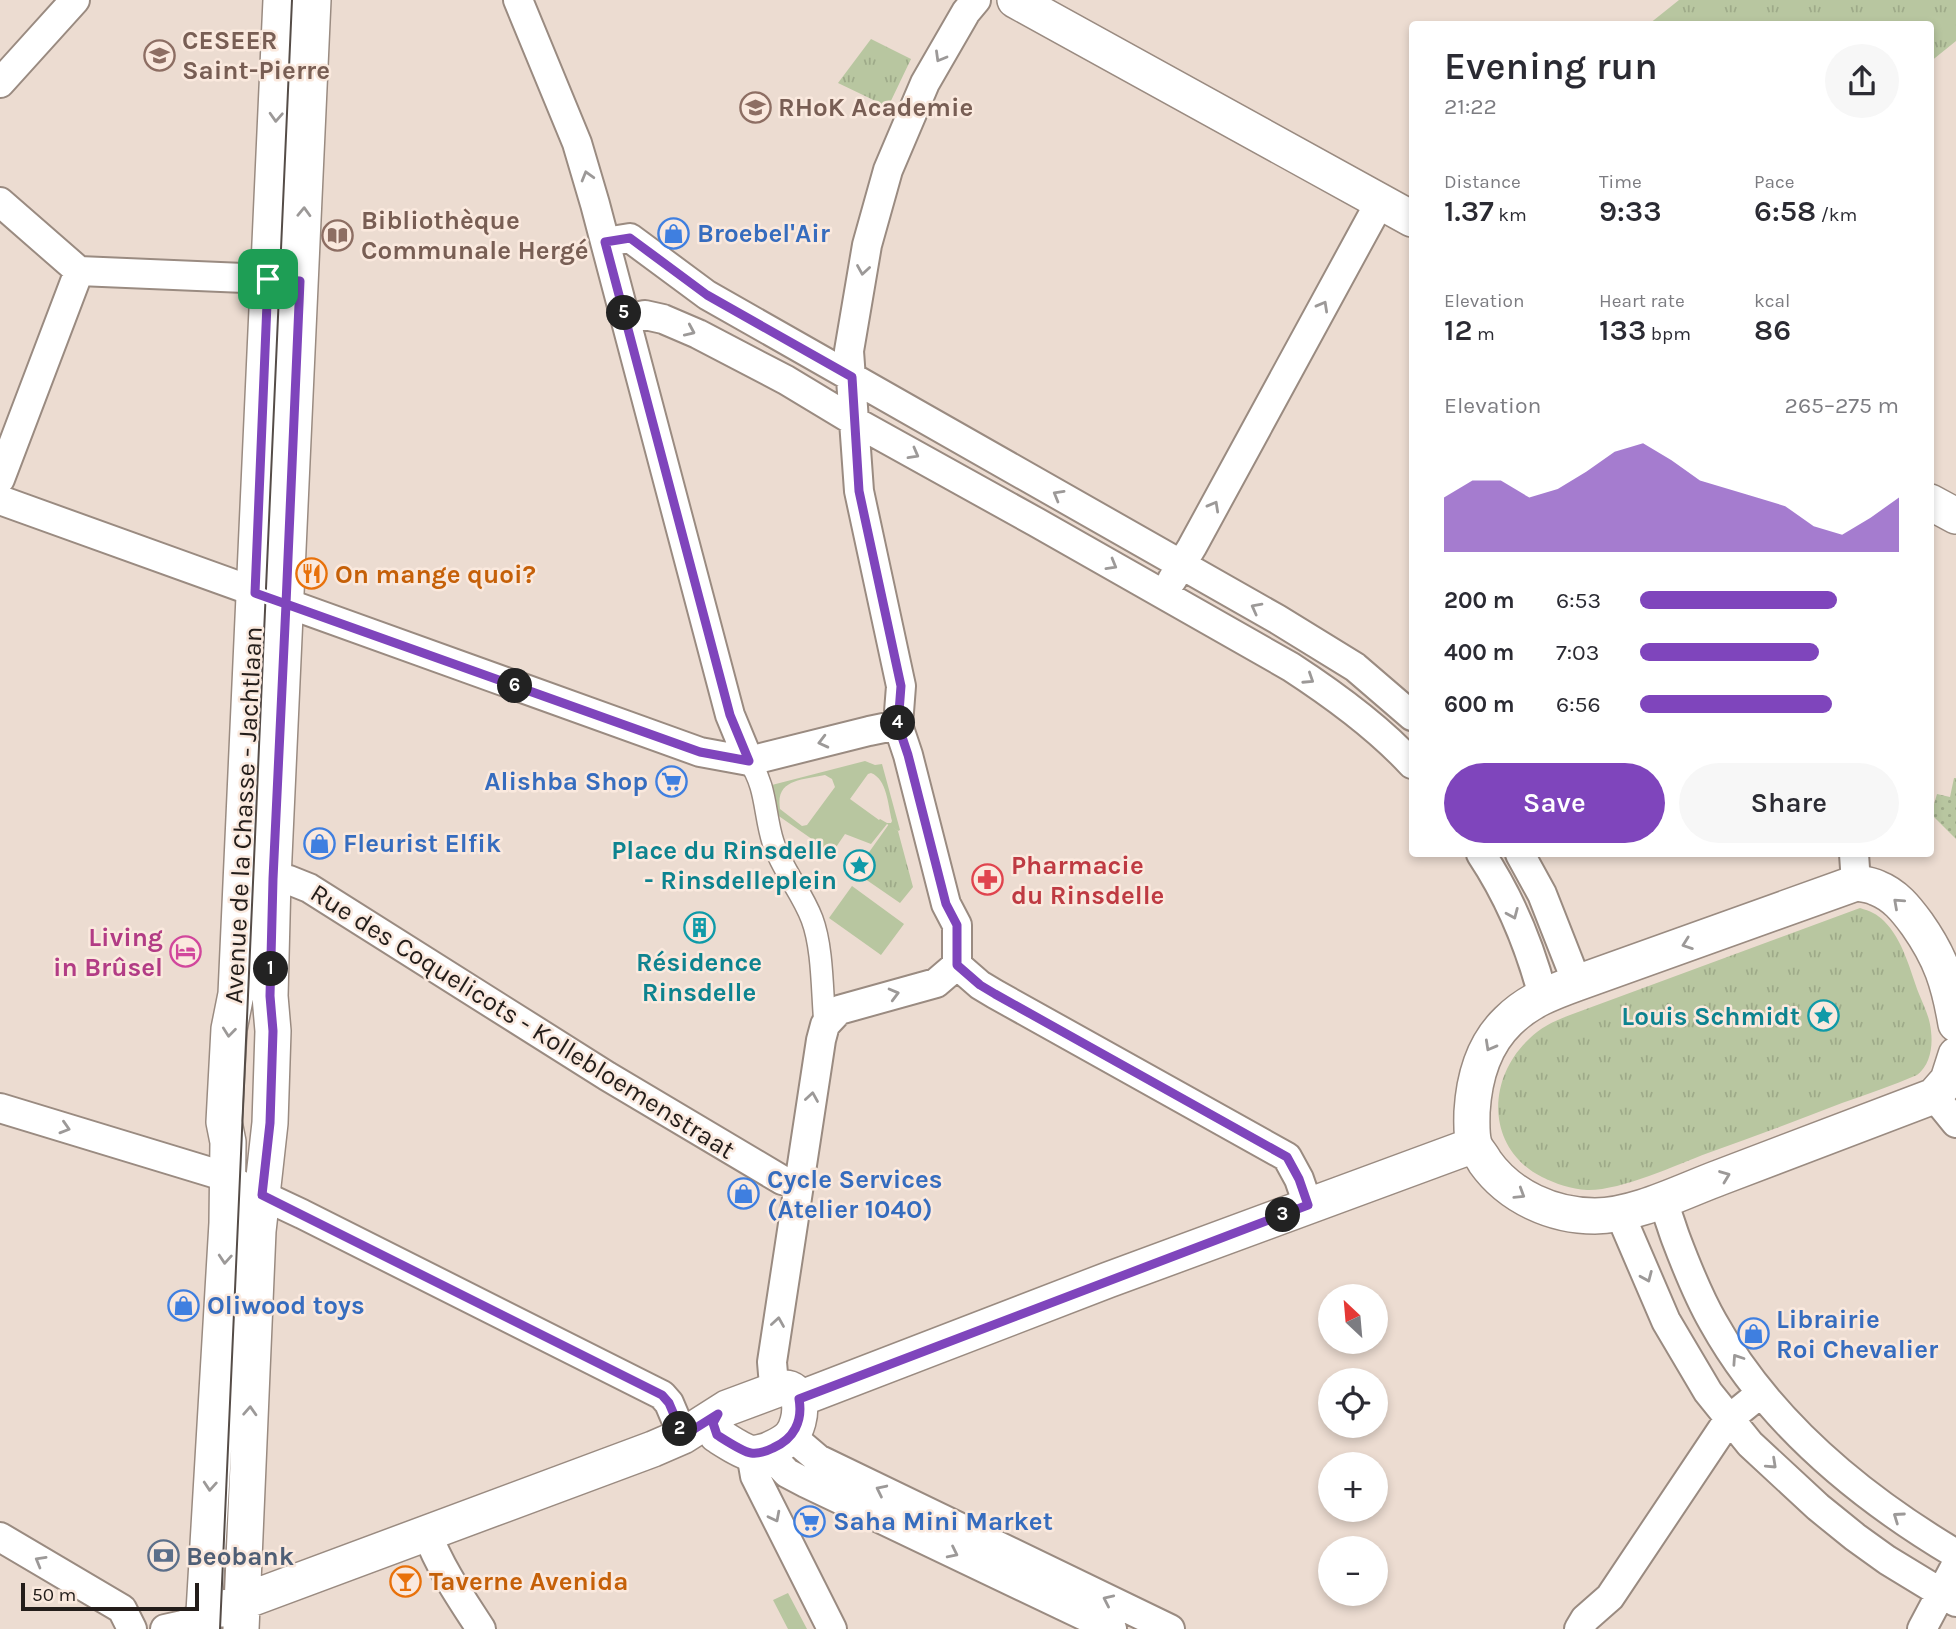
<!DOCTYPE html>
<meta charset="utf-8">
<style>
:root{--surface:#fff;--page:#f7f7f7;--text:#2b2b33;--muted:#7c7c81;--accent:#7f45bc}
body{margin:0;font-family:Karla,sans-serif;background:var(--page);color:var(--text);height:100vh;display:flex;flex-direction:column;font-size:26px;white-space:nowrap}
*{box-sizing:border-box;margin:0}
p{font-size:23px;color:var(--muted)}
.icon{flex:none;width:38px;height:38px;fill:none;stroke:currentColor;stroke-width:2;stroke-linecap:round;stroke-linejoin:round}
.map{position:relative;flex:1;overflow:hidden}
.sheet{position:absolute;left:1409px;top:21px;width:525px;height:836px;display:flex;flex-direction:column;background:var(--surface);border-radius:7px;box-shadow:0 4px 10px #0003}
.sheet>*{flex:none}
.needle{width:46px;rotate:334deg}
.fabs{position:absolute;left:1318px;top:1284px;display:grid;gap:14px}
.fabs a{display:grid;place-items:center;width:70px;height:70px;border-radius:50%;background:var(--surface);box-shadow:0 4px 10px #0003;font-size:35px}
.scale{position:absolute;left:21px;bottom:18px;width:178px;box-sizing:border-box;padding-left:7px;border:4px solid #231d1a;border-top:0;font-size:19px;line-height:24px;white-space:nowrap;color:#231d1a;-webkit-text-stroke:5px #fae9de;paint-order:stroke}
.pin{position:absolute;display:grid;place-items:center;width:60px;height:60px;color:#fff;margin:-30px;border-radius:14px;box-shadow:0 4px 10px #0006}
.km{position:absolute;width:35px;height:35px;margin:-18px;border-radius:50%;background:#222;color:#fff;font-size:19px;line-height:35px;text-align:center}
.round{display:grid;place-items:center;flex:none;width:74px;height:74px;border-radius:37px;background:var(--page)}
.head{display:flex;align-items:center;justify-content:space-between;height:119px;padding:0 35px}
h1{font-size:38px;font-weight:600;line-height:52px}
.stats{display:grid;grid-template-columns:repeat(3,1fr);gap:10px;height:119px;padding:7px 35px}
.stats div{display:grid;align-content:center}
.stats b{font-size:30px;font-weight:600}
.stats small{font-size:19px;font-weight:400}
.stats p{font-size:19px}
.chart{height:196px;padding:14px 35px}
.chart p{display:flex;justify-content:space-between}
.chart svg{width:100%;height:126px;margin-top:7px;fill:var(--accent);opacity:.7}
.cta{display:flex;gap:14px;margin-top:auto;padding:14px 35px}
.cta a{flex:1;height:80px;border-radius:42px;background:var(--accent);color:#fff;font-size:28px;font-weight:600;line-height:80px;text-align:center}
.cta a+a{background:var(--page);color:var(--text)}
ul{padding:0 35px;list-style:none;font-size:23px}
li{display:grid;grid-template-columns:112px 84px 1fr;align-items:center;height:52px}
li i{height:18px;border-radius:9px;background:var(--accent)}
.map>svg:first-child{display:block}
.grass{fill:#b8c6a0;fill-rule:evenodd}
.park{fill:url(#park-tufts)}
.garden{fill:url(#garden-dots)}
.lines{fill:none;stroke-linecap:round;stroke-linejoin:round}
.pedestrian-casing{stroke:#9a8b81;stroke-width:24}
.minor-casing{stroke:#9a8b81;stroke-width:32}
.tertiary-casing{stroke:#9a8b81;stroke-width:38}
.pedestrian{stroke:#fff;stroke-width:21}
.minor{stroke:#fff;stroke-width:28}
.tertiary{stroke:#fff;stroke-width:35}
.tram{stroke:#554c47;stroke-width:2}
.oneway{stroke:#9c9998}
.route-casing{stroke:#fff;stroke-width:14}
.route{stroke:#7f45bc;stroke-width:9}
.labels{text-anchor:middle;stroke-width:5;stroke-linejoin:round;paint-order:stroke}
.education-label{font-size:26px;font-weight:bold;fill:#785e54;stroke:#fae9de;text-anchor:start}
.shop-label{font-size:26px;font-weight:bold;fill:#366cbe;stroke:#fae9de;text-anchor:start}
.food-label{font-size:26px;font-weight:bold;fill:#c56008;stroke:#fae9de;text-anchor:start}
.street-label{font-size:26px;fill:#231d1a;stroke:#fae9de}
.culture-label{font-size:26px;font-weight:bold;fill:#0d838f;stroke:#fae9de;text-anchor:end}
.health-label{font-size:26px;font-weight:bold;fill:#be3a42;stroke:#fae9de;text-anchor:start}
.hotel-label{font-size:26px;font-weight:bold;fill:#b23c85;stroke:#fae9de;text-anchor:end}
.service-label{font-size:26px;font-weight:bold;fill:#4e5e75;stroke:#fae9de;text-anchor:start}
</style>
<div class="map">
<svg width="1956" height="1629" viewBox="0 0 1956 1629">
<defs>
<pattern id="park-tufts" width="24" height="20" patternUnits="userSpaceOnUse" patternTransform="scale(1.75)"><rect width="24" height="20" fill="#b8c6a0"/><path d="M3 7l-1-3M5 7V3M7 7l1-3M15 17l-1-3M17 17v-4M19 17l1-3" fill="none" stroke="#9eaa89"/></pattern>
<pattern id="garden-dots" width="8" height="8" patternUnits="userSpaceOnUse" patternTransform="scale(1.75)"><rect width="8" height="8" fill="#b8c6a0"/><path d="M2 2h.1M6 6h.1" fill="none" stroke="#9eaa89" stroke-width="1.8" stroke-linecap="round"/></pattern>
</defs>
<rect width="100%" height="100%" fill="#ecdcd1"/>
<path class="grass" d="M865,761L875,765L882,764L900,830L898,831L887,824L871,844L845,834L832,853L773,812L768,786ZM871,773C887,779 888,805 892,821L891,823H887L880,819L879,820L850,799L868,774ZM825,775L832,779L835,787L807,825L802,826L780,809C775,779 802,780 825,775Z
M852,886L904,924L881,955L829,918Z
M788,1593L807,1629H788L773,1600Z"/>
<path class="park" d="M1679,0H1956V41L1930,62V24H1649Z
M871,39L911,59L888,107L838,83Z
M889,824L898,831L913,887L900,903L855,872Z
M1860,908C1870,911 1877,914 1884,921C1903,940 1910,970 1919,994C1924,1006 1930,1018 1931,1031C1933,1047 1930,1065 1917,1075C1892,1086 1867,1094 1842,1103C1798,1120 1753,1137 1708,1153C1676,1165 1620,1191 1587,1190C1571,1189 1556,1184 1542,1177C1486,1149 1486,1079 1529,1039C1541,1027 1554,1021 1570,1015Z"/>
<path class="garden" d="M1954,778H1956V839L1931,814L1937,794L1950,797Z"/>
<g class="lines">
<defs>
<path id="pedestrian" d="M749,761C767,787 764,814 773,842C782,870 802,892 812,919C823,948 822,993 825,1025"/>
<path id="minor" d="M518,0L577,143L595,204L730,715L749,761
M0,83L75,0
M0,202L79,271L290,280
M605,242L630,238L707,295L1277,619L1355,667L1412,716
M626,319L645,315L663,319L698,334L786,380L854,421L1036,522L1291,667C1334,695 1377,726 1412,764
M0,479L79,271
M0,500L700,752L749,761L869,731L898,725L908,755L946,904L957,925V965
M1172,580L1192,547L1380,202
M898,725L901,686L859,491L849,351L867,245L888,170L925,83L966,12L976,0
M1481,854C1509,896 1530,947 1543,996
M1520,854L1542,894L1577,983
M1854,854L1856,883
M252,879L289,880L309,888L607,1076L782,1180L799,1184
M957,965L980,985L995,994L1287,1157L1299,1179L1308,1205
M1934,1096L1956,1123
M0,1108L217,1174L302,1214L662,1395L669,1403L683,1436
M1661,1200C1668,1212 1671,1226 1676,1239C1687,1268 1698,1296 1713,1322C1768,1421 1860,1497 1956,1554
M1620,1214L1666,1321L1708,1392L1750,1444L1818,1507L1855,1537L1887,1560L1956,1602
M778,1389L773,1374L772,1362L821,1040L825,1025L839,1010L936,983L957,965
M791,1436L818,1459L1170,1629
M766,1451L787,1473L806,1483L1112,1629
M751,1453L755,1476L832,1629
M427,1533C440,1568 461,1598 481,1629
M0,1537L122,1609L132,1629
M165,1629L183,1625L203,1616
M1579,1629L1585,1619L1610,1597L1729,1419L1761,1393
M1922,1629L1956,1565"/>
<path id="tertiary" d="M1015,0L1412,219
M1930,502L1956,516
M1956,1024C1949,983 1941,958 1917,924C1906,909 1895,895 1877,888C1871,885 1863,884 1856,883L1577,983C1552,992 1528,1001 1508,1021C1483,1045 1474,1078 1472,1112C1472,1122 1471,1134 1474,1144C1476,1150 1482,1156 1485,1162C1510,1197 1553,1216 1595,1216C1635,1216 1683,1191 1721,1177C1792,1150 1863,1123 1934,1096L1948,1080L1956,1055
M799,1399L1108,1280L1474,1145
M223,1609L653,1449L683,1436L727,1408L778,1389C806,1381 803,1422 791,1436C786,1442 779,1445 773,1448C767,1451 757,1454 751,1453C743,1452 725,1440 717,1435L713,1423L718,1414
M203,1629L227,1223L228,1142L224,1122L229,1029L236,994L281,0
M241,1629L258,1231L270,1123L273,1031L270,996L273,879L313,0"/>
</defs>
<use href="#pedestrian" class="pedestrian-casing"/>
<use href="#minor" class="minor-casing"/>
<use href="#tertiary" class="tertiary-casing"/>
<use href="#pedestrian" class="pedestrian"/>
<use href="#minor" class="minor"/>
<use href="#tertiary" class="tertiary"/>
<path class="tram" d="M220,1629L292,0"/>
</g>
<defs><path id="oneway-chevron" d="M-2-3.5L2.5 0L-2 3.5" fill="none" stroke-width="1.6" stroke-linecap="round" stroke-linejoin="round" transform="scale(1.75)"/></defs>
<g class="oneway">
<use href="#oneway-chevron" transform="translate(940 57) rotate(120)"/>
<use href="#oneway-chevron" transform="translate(276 117) rotate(93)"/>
<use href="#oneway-chevron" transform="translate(587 176) rotate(-106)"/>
<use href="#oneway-chevron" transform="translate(304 212) rotate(-88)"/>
<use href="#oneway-chevron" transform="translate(863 270) rotate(99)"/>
<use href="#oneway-chevron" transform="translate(1323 306) rotate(-61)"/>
<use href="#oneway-chevron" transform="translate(690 331) rotate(24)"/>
<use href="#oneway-chevron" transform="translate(914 454) rotate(29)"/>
<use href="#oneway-chevron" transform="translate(1058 495) rotate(-150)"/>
<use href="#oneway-chevron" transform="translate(1214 506) rotate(-61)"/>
<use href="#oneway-chevron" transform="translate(1112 565) rotate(30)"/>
<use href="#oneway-chevron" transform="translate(1256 608) rotate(-152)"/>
<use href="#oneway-chevron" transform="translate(1309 679) rotate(33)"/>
<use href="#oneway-chevron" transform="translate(823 742) rotate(166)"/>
<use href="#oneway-chevron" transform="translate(1898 903) rotate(-138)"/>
<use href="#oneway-chevron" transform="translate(1513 914) rotate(67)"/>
<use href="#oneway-chevron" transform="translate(1687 944) rotate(160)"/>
<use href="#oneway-chevron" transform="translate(894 994) rotate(-15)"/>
<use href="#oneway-chevron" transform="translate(229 1032) rotate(96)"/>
<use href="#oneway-chevron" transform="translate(1490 1046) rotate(119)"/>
<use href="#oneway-chevron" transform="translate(812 1097) rotate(-81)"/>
<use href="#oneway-chevron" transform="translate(65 1128) rotate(17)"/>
<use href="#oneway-chevron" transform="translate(1725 1176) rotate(-21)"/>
<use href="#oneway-chevron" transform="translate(1520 1194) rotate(32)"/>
<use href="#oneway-chevron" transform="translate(225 1259) rotate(94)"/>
<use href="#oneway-chevron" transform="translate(1647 1277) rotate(67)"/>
<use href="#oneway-chevron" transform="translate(778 1322) rotate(-81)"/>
<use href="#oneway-chevron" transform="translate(1737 1359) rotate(-124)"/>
<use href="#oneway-chevron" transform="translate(250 1411) rotate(-87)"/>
<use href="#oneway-chevron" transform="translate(1772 1464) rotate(43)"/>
<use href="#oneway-chevron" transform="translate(210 1486) rotate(94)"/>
<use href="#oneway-chevron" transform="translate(881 1490) rotate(-154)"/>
<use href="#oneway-chevron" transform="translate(775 1517) rotate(63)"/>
<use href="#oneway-chevron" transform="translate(1898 1517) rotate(-145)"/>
<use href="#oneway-chevron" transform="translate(953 1553) rotate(26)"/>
<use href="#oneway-chevron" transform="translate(40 1561) rotate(-150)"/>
<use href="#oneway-chevron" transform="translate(1108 1600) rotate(-155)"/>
</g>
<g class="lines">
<defs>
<path id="route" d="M268,279L255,593L286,604L273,879L270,996L273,1031L270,1123L262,1195L662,1395L669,1403L683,1436L718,1414L713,1423L717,1435C725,1440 743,1452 751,1453C758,1454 767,1451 773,1448C794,1439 803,1421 799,1399L1308,1205L1299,1179L1287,1157L995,994L980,985L957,965V925L946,904L908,755L898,725L901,686L859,491L852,377L707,295L630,238L605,242L730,715L749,761L700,752L286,604L300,281L268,279"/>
</defs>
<use href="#route" class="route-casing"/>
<use href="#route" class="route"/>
</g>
<defs>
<symbol id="school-ring" viewBox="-11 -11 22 22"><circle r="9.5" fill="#fae9de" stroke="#8d6e63" stroke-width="1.5"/><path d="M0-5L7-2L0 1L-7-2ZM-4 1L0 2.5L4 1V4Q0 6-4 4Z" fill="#8d6e63"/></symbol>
<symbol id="shop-ring" viewBox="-11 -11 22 22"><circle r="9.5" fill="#fae9de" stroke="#3f7fe0" stroke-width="1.5"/><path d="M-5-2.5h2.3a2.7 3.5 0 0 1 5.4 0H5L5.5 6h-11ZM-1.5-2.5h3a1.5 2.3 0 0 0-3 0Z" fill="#3f7fe0"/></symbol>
<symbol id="library-ring" viewBox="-11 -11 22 22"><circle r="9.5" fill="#fae9de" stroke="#8d6e63" stroke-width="1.5"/><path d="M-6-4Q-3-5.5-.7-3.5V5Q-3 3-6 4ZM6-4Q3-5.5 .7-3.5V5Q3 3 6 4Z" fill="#8d6e63"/></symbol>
<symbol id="restaurant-ring" viewBox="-11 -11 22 22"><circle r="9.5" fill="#fae9de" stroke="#e8710a" stroke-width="1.5"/><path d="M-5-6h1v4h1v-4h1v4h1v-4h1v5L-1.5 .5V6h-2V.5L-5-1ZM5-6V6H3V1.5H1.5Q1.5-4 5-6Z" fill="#e8710a"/></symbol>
<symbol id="supermarket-ring" viewBox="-11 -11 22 22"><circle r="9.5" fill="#fae9de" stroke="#3f7fe0" stroke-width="1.5"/><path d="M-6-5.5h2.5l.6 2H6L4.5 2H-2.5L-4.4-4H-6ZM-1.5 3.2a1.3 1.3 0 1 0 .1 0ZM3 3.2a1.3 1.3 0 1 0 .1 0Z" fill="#3f7fe0"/></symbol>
<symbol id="sight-ring" viewBox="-11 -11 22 22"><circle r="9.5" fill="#fae9de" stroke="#0f9aa8" stroke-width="1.5"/><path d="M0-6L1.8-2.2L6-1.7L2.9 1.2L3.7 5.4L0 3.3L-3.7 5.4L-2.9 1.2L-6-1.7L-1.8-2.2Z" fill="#0f9aa8"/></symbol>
<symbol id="pharmacy-ring" viewBox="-11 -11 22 22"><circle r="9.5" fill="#fae9de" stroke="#e0444e" stroke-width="1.5"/><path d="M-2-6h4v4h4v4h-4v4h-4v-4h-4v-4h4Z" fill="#e0444e"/></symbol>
<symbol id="building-ring" viewBox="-11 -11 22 22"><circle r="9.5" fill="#fae9de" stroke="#0f9aa8" stroke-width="1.5"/><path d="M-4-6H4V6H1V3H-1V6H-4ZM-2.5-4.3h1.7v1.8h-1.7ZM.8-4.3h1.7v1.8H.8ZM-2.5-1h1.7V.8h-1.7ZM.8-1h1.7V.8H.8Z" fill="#0f9aa8"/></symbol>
<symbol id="hotel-ring" viewBox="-11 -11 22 22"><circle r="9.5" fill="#fae9de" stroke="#d1479c" stroke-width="1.5"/><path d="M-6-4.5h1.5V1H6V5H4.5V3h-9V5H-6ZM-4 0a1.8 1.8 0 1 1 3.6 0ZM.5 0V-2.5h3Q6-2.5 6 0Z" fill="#d1479c"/></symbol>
<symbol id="bank-ring" viewBox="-11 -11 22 22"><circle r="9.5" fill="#fae9de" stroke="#5c6f8a" stroke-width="1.5"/><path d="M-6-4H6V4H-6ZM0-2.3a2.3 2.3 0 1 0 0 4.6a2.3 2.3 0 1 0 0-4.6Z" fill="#5c6f8a"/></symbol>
<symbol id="bar-ring" viewBox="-11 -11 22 22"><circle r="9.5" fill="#fae9de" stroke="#e8710a" stroke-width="1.5"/><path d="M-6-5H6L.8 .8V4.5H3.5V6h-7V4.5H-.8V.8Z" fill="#e8710a"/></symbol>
</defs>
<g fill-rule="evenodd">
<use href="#school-ring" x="142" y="38" width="35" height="35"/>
<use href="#school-ring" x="738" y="90" width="35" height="35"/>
<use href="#shop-ring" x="656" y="216" width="35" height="35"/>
<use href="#library-ring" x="320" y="218" width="35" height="35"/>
<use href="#restaurant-ring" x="294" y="556" width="35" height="35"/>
<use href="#supermarket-ring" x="654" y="764" width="35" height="35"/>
<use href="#shop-ring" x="302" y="826" width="35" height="35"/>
<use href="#sight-ring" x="842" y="848" width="35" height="35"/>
<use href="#pharmacy-ring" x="970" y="862" width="35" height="35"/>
<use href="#building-ring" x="682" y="910" width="35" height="35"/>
<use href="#hotel-ring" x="168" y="934" width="35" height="35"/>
<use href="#sight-ring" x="1806" y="998" width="35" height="35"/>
<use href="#shop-ring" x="726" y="1176" width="35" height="35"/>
<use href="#shop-ring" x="166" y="1288" width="35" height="35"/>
<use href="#shop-ring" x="1736" y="1316" width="35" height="35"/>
<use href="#supermarket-ring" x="792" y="1504" width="35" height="35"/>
<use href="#bank-ring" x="146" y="1538" width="35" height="35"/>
<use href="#bar-ring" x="388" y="1564" width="35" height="35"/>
</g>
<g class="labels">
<g class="education-label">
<text x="182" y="49">CESEER<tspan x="182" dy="30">Saint-Pierre</tspan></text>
<text x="778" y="116">RHoK Academie</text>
<text x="361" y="229">Bibliothèque<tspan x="361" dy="30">Communale Hergé</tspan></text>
</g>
<g class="shop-label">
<text x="697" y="242">Broebel'Air</text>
<text x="648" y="790" text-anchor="end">Alishba Shop</text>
<text x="343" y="852">Fleurist Elfik</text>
<text x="767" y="1188">Cycle Services<tspan x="767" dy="30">(Atelier 1040)</tspan></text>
<text x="207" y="1314">Oliwood toys</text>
<text x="1776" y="1328">Librairie<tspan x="1776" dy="30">Roi Chevalier</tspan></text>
<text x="833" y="1530">Saha Mini Market</text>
</g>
<g class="food-label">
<text x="335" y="583">On mange quoi?</text>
<text x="429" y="1590">Taverne Avenida</text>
</g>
<g class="street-label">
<text transform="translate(243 815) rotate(-87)" y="9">Avenue de la Chasse - Jachtlaan</text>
<text transform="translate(523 1021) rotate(32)" y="9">Rue des Coquelicots - Kollebloemenstraat</text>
</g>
<g class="culture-label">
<text x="837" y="859">Place du Rinsdelle<tspan x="837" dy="30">- Rinsdelleplein</tspan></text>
<text x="699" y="971" text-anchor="middle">Résidence<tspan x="699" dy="30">Rinsdelle</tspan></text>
<text x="1800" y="1025">Louis Schmidt</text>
</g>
<g class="health-label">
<text x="1011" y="874">Pharmacie<tspan x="1011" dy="30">du Rinsdelle</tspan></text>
</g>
<g class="hotel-label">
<text x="163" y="946">Living<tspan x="163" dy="30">in Brûsel</tspan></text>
</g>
<g class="service-label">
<text x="186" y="1565">Beobank</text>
</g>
</g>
</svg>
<div class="fabs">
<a><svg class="needle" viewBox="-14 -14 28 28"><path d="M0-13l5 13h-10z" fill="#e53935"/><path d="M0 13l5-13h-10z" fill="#7c7c81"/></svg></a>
<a><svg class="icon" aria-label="locate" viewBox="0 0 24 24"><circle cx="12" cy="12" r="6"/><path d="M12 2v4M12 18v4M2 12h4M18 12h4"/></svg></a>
<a>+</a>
<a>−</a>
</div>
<div class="scale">50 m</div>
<div class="pin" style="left:268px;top:279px;background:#1e9e55"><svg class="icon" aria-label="arrive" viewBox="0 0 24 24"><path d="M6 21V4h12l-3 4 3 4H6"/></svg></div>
<b class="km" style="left:271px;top:969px">1</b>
<b class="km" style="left:680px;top:1429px">2</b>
<b class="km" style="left:1283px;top:1215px">3</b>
<b class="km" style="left:898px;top:723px">4</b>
<b class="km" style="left:624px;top:313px">5</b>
<b class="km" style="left:515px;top:686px">6</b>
<section class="sheet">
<div class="head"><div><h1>Evening run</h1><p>21:22</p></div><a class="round"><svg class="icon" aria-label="share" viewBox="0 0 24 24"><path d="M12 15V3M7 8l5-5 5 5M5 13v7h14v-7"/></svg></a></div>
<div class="stats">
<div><p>Distance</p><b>1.37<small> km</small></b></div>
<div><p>Time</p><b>9:33</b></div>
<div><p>Pace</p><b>6:58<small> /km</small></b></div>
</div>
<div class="stats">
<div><p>Elevation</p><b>12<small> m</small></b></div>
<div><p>Heart rate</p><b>133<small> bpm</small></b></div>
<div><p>kcal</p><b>86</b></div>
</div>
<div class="chart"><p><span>Elevation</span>265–275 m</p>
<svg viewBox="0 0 160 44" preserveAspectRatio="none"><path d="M0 44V25L10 19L20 19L30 25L40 22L50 16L60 9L70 6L80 12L90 19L100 22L110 25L120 28L130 35L140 38L150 32L160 25V44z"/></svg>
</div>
<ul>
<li><b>200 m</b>6:53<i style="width:76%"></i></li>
<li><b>400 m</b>7:03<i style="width:69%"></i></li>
<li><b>600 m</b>6:56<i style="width:74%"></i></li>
</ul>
<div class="cta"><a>Save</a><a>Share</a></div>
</section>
</div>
